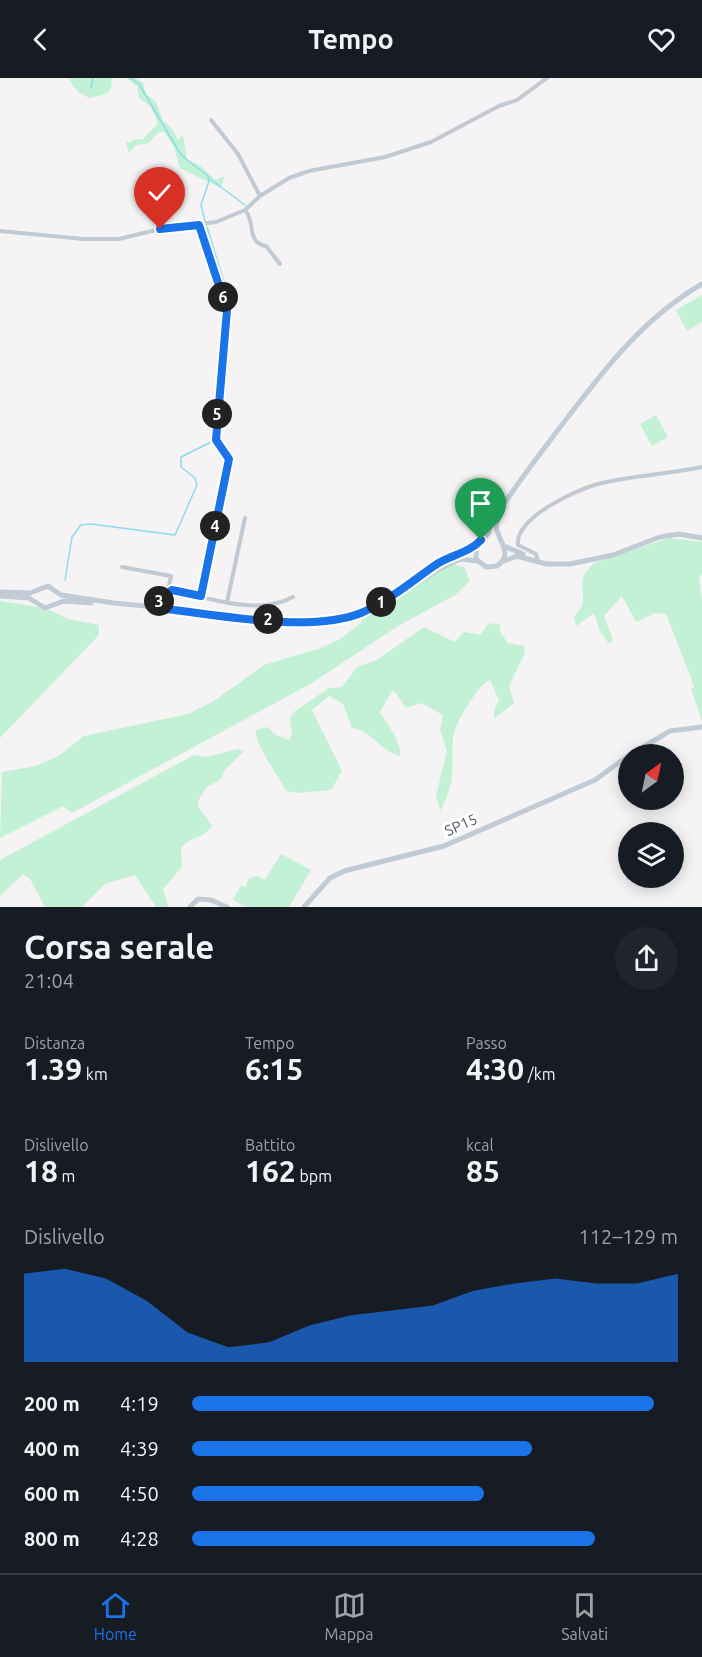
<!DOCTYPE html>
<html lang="it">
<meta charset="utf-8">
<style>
:root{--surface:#171b24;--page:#20242c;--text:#f1f3f6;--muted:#9ea1a6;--line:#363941;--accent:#1a73e8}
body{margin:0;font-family:Ubuntu,sans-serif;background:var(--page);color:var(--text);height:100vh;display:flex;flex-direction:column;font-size:22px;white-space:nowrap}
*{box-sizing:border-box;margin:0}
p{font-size:20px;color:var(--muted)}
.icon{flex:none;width:33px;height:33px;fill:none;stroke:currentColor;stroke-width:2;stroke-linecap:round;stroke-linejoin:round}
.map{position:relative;height:829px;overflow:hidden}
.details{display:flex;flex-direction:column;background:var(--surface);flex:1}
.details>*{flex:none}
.needle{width:39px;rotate:33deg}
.buttons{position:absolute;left:618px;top:666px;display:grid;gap:12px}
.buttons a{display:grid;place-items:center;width:66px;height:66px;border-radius:50%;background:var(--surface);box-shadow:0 3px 15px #0003;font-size:30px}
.pin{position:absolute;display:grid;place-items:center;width:51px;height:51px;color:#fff;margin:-62px -26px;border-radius:50% 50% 50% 0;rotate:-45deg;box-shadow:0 0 6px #0007}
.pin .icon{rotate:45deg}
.km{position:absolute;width:30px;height:30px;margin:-15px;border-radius:50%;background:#222;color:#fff;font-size:16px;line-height:30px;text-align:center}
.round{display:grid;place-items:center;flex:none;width:63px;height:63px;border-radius:32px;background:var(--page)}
.overview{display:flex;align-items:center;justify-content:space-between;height:102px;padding:0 24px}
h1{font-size:33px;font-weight:700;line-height:45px}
.stats{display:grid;grid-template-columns:repeat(3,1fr);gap:9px;height:102px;padding:6px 24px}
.stats div{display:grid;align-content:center}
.stats b{font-size:30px;font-weight:700}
.stats small{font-size:16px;font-weight:400}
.stats p{font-size:16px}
.chart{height:168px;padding:12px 24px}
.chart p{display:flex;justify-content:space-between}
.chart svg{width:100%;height:108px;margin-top:6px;fill:var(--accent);opacity:.7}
ul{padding:0 24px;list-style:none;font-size:20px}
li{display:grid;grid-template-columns:96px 72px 1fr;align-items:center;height:45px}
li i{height:15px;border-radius:8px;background:var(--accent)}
header{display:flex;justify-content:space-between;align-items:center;height:78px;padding:0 24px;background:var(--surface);font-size:27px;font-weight:700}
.dock{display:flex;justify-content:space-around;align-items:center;height:84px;border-top:2px solid var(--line);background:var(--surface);font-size:16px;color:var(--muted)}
.dock a{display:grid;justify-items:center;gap:3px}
.dock .on{color:var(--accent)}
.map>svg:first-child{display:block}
.green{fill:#c3f1d5}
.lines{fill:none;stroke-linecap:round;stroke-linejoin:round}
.stream{stroke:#90daee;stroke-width:1.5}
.street{stroke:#c1cad2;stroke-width:4}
.secondary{stroke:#c1cbd6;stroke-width:5}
.route-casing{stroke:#fff;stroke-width:12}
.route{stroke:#1a73e8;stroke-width:8}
.labels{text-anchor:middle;stroke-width:6;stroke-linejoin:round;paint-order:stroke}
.street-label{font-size:15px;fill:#4a5661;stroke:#fff}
</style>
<header><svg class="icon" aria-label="back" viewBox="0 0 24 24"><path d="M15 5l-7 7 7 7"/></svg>Tempo<svg class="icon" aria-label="heart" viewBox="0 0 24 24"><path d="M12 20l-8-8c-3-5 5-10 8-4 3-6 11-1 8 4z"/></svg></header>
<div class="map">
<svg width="702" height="829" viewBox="0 0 702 829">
<rect width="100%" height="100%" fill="#f5f3f3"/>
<path class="green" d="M68,0H112L111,10L107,16L89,20L78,14Z
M126,0H136L143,5L146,16L156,24L163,43L172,50L178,62L183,57L187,82L199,87L216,102L225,98L221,110L180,90L174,69L164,54H158L149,65L136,67L129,75L126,64L130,65L132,62L143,61L158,45L150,28L139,20L137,8Z
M702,217V244L687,253L676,232Z
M656,337L668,359L652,368L640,346Z
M669,460L702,464V495L699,500L702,522V643L691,611L694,610L691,600L666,536L655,535L636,544L622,518L604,538L613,562L609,566L600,553L594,535L576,548L574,539C578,533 583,529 583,521C583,500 579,501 594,485Z
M450,485L464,489L470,503L455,517L398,548L312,605L72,735L63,728L0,760L2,694L36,688L60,677L84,658L188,636L214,623L264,587L318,571L340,561L361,545V537Z
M0,523L45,530L69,541L99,547V557L0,660Z
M493,545L500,547V554L508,565L525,568L524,577L509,608L514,625L494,641V633L499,622L490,602C479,605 457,643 454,655C451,668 453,684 452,697C451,711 446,721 440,733L436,718L447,673L440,652L443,637L421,625L406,630L396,615L392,613L380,634C387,646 402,664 400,678C382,674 370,652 352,650L343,626L329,618L312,632L342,693L331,712L297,715L286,713C280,700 253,664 256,652L268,649L274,656L289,662L292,656L290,640L295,633L329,610L342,609L357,589L377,582L424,549L455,564L464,554L481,557L486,548Z
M238,671L244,673L225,692L220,702L207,709L198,723V728L212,748C202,762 190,758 181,770L182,789L163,811L168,829H156L135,797L105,806L82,829H45L30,801L23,796L0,818V782L194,677L206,679Z
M281,776L311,792L289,829H246L233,822L241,807L245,809L249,800L257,798L265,802Z"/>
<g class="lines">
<path class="stream" d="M130,0L139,6L181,77L208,98L209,103L201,127L205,143
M91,9L93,0
M210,101L245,127
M207,149L232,230L219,353
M65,502L72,459L81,447L91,446L175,457L197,407L195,400L181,389V379L211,364L214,359"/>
<path class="street" d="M211,42L238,76L260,118
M245,132C256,144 246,165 266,168L280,186
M199,147L227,232L216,362L229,381L201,518
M0,153L84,161H119L160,151L216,144L245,132L260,118L289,100L309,93L385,79L431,64L499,28L517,22L547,0
M538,484L536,476L518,467C515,439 579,410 602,405C635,397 669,396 702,389
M122,489L171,498L168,513
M227,524L245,440
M157,529L160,521L172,512C208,520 258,538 293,519"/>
<path class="secondary" d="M511,416L496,432L488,456L476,468V481L486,489L497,488C515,475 497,463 496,447L504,426C521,400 540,376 558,352C600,297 641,241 702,206
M504,468L523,476
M504,483L517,478L546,486H570L613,477L660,459L679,456L702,460
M0,514L30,515L48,508L61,517L114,525L320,545C384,540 408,502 461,481L478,483
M0,518L29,520L45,530L64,523L91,525
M374,528L442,482L476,468
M631,676L670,653L702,649
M190,829L198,821L211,822L227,829
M304,829L330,800L344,793L444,768L595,702L628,678"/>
</g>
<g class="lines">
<defs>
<path id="route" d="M160,151L199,147L227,232L216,362L229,381L201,518L172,512L160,521L157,530C215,536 308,556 361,535C387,524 411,504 434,488C449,477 468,476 481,462"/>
</defs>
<use href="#route" class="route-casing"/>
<use href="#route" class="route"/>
</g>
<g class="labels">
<g class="street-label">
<text transform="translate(461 747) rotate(-24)" y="5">SP15</text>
</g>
</g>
</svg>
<div class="buttons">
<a><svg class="needle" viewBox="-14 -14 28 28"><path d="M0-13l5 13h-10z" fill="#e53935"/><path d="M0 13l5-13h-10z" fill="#9ea1a6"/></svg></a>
<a><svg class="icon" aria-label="layers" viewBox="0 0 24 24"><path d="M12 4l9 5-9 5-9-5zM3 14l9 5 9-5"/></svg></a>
</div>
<div class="pin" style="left:481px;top:462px;background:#1e9e55"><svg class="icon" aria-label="arrive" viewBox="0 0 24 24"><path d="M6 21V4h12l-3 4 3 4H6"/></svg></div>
<div class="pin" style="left:160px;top:151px;background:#d93025"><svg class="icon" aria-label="check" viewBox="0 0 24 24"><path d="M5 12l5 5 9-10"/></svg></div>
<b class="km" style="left:381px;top:524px">1</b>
<b class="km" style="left:268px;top:541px">2</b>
<b class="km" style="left:159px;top:523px">3</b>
<b class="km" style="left:215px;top:448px">4</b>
<b class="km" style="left:217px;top:336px">5</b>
<b class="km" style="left:223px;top:219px">6</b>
</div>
<section class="details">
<div class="overview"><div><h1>Corsa serale</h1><p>21:04</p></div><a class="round"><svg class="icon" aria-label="share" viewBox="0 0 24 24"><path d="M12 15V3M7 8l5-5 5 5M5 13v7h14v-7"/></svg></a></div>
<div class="stats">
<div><p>Distanza</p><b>1.39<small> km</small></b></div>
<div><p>Tempo</p><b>6:15</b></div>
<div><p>Passo</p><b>4:30<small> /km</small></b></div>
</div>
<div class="stats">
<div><p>Dislivello</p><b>18<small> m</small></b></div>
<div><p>Battito</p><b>162<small> bpm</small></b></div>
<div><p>kcal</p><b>85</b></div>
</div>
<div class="chart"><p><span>Dislivello</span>112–129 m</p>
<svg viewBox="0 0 160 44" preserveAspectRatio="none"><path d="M0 44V8L10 6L20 10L30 19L40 32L50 38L60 36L70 29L80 25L90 23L100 21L110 15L120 12L130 10L140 12L150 12L160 8V44z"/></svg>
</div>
<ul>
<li><b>200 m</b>4:19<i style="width:95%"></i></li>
<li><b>400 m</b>4:39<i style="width:70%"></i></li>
<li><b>600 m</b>4:50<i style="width:60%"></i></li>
<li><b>800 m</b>4:28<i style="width:83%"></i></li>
</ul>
</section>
<nav class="dock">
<a class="on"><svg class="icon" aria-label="home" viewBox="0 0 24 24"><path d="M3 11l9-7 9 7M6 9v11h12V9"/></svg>Home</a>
<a><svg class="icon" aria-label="map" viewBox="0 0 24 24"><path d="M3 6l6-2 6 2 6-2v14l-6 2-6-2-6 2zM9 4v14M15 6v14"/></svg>Mappa</a>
<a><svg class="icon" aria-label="saved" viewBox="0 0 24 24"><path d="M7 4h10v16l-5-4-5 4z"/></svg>Salvati</a>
</nav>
